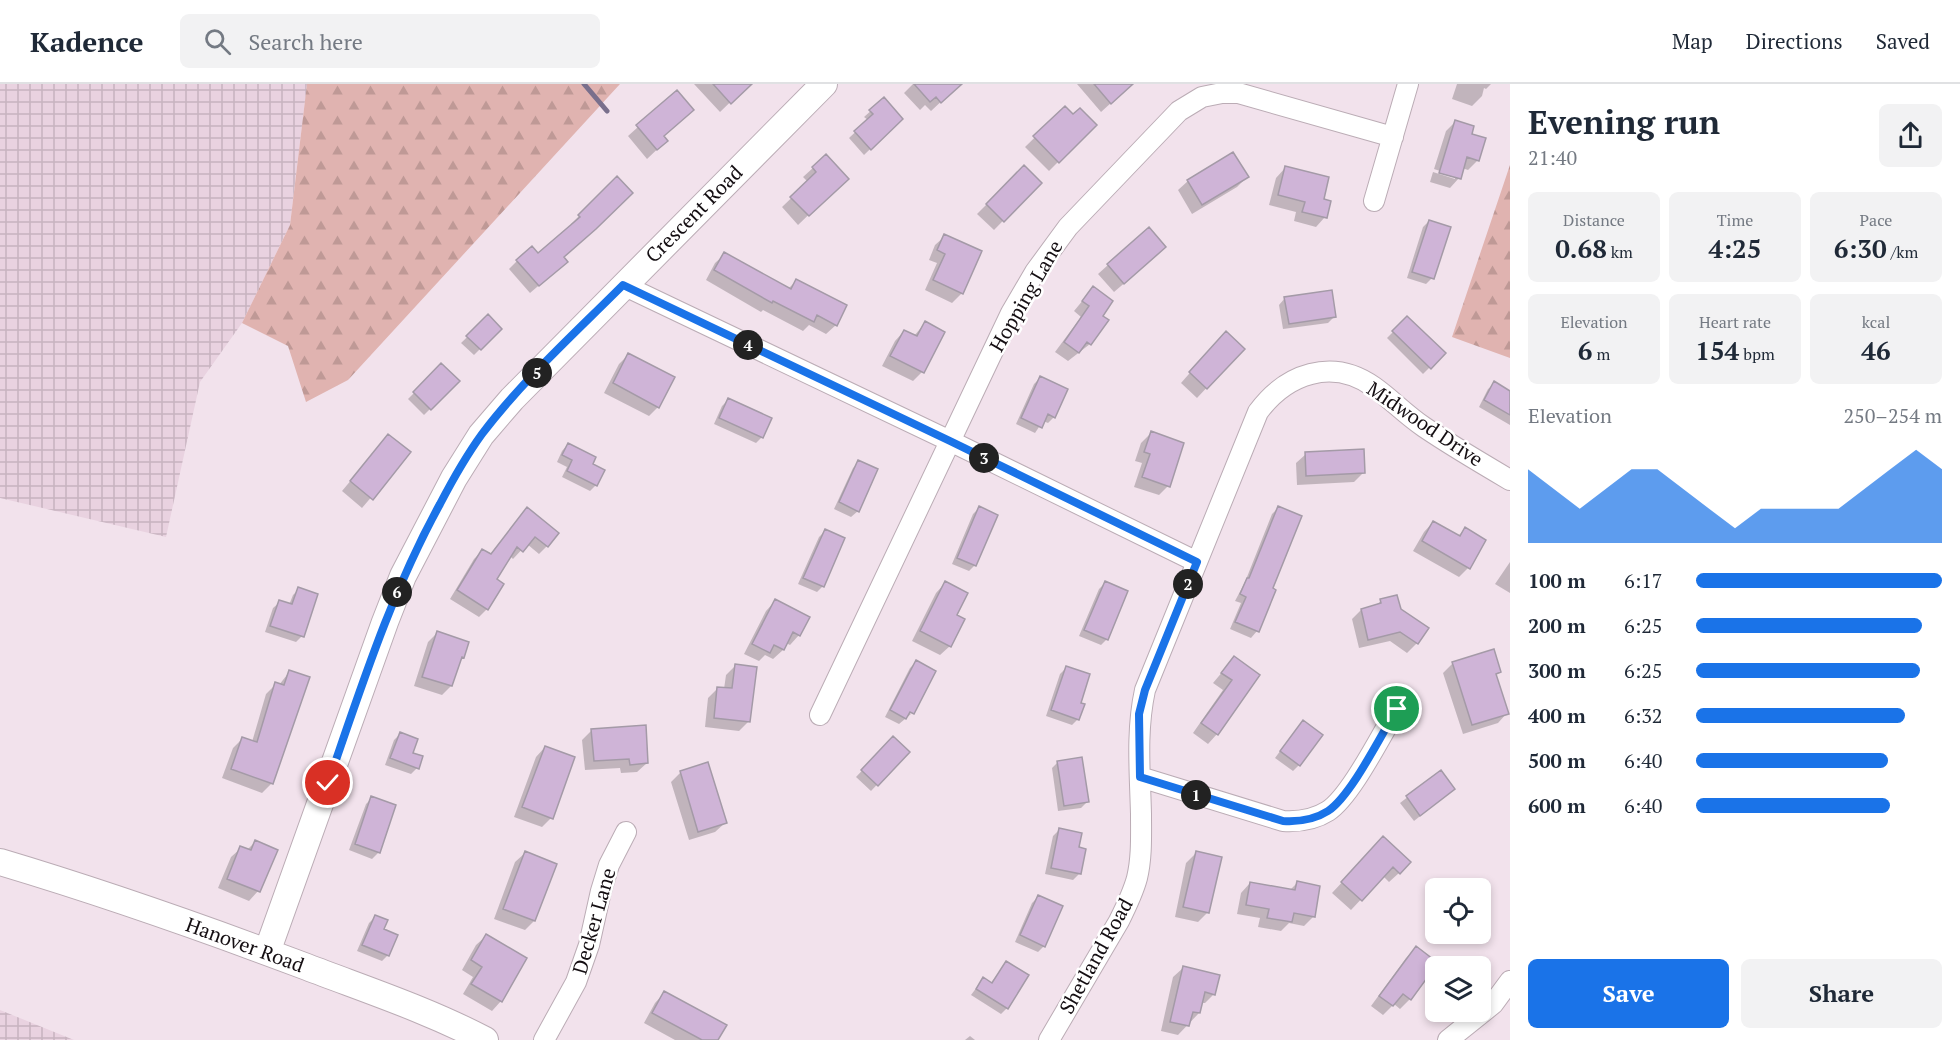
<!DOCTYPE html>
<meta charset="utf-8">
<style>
:root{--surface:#fff;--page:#f2f2f3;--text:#1f2937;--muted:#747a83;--line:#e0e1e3;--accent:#1a73e8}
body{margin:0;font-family:"PT Serif",serif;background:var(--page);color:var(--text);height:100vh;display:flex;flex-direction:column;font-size:22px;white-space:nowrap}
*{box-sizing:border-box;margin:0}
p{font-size:20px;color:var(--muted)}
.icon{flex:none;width:33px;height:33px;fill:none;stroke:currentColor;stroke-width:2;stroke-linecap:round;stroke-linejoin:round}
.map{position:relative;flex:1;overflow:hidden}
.sheet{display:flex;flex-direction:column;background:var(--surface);width:450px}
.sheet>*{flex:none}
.tools{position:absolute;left:1425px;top:794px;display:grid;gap:12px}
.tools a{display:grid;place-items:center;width:66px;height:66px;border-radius:9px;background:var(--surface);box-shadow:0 3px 9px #0003;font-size:30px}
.pin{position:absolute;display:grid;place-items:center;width:51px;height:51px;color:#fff;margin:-26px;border:3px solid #fff;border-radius:50%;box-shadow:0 2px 6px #0007}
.km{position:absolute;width:30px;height:30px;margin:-15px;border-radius:50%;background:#222;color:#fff;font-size:16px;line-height:30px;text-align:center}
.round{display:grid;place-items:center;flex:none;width:63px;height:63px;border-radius:9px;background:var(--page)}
.overview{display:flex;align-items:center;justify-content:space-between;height:102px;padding:0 18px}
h1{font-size:33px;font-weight:700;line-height:45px}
.metrics{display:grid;grid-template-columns:repeat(3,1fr);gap:9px;height:102px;padding:6px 18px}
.metrics div{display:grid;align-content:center;border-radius:9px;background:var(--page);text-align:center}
.metrics b{font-size:26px;font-weight:700}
.metrics small{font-size:16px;font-weight:400}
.metrics p{font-size:16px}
.chart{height:168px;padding:12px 18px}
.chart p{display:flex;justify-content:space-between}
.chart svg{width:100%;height:108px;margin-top:6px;fill:var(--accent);opacity:.7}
.button{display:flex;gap:12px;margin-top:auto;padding:12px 18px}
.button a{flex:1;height:69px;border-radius:9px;background:var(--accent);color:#fff;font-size:24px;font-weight:700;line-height:69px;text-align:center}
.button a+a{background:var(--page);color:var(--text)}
ul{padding:0 18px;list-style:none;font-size:20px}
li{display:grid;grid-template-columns:96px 72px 1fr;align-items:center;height:45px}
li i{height:15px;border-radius:8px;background:var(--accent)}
header{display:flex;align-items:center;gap:36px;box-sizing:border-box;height:84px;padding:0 30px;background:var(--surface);border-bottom:2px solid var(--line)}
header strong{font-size:28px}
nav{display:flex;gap:33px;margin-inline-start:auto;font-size:21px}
.search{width:420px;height:54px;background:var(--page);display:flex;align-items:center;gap:15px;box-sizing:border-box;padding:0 21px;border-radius:9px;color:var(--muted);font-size:22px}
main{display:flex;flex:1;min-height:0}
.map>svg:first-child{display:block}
.industrial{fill:url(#industrial-grid)}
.forest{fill:url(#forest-firs)}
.shadow{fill:#0003}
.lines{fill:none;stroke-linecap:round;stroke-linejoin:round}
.stream{stroke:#796f8c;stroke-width:5}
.building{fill:#cfb4d7;stroke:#a49aa7;stroke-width:1.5}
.minor-casing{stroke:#bbacb5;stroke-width:22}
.tertiary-casing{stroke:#bbacb5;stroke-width:28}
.minor{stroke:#fff;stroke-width:20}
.tertiary{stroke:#fff;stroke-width:26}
.route-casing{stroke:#fff;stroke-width:12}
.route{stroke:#1a73e8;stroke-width:8}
.labels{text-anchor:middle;stroke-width:5;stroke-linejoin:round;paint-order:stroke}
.street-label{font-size:20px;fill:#140e12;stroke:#fff}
</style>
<header>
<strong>Kadence</strong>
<div class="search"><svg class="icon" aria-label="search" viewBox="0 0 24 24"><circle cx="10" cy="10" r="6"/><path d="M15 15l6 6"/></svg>Search here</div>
<nav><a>Map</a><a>Directions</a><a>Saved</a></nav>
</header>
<main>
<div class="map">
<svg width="1510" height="956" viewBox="0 0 1510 956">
<defs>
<pattern id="industrial-grid" width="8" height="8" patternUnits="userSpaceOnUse" patternTransform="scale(1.5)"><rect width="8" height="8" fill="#e9d2e0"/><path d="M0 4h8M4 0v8" fill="none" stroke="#c7b3bf"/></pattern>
<pattern id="forest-firs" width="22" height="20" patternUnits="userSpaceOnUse" patternTransform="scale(1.5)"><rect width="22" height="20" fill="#e0b3b0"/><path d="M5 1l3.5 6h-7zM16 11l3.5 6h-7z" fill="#bf9996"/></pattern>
</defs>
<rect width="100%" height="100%" fill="#f2e2ec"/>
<path class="industrial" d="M0,0H307L290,141L242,239L200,298L166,453L0,414Z
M0,926L74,956H0Z"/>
<path class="forest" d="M307,0H620L348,296L306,318L288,262L242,239L290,141Z
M1510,81V274L1452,253Z"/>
<path class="shadow" d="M694,0H749L720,28Z
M913,0H960L931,27L925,21L920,26L904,9Z
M1077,0H1132L1101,28Z
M1457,0H1491L1486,5L1484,4L1482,12L1472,22L1452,15Z
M677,8L662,53L666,57L647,75L628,52Z
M884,15L901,35L864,71L849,54L868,36L864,33Z
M1065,24L1073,32L1095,41L1049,87L1025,63Z
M1455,38L1470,51L1478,76L1468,86L1462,84L1459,94L1450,104L1430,98L1433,88L1455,95V92L1434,85L1446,47Z
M1233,70L1247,93L1237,103L1192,130L1178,106L1188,97Z
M826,72L847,94L798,141L782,123L808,98L803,93Z
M1024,83L1040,99L994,146L977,130Z
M1285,84L1322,116L1325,133L1316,143L1294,137L1296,128L1269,121L1276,94Z
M617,94L562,173L558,185L530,209L509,185L517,177L538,171L573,141L571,140Z
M1429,137L1432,194L1426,200L1407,194L1423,143Z
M945,152L962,209L952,219L925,206L937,179L929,176L935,161Z
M725,170L788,205L796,197L836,241L826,250L809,241L803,247L763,226L761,228L706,196L715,179Z
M1155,173L1114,208L1098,190L1108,181Z
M1093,204L1101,232L1090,260L1068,277L1055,268L1081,233L1074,227Z
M1285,214L1335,232L1328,239L1283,245L1279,221Z
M488,233L500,245L474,271L461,259Z
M1407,234L1444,269L1423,290L1387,254Z
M925,239L922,288L913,297L882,282L895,257L904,247L914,252Z
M1217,258L1243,265L1197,314L1181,299Z
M628,271L658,323L649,332L604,309L619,280Z
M441,282L458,297L424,331L408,315Z
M1040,294L1054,333L1048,339L1043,337L1035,349L1016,340L1034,300Z
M1495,299L1510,308V341L1479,323L1488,305Z
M728,316L762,353L756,359L714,340L722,322Z
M1151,349L1168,402L1159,411L1134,403L1142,379L1135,377L1141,359Z
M388,352L409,369L362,424L342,407Z
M568,360L591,381L596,401L590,407L562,393L567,383L557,378L562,367Z
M1306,370L1364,388L1354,398L1297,401L1296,379Z
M859,378L858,427L851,433L834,425L853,384Z
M979,424L975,481L969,487L952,480L973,430Z
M1278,424L1271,505L1257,547L1251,554L1230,545L1241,519L1235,517L1245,498L1272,430Z
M527,425L547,462L539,470L527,460L513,475L510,472L495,496L487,525L479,533L450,515L474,475L482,467L490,471Z
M1433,438L1457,453L1465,445L1468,484L1459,493L1413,467L1424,448Z
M825,447L823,502L817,508L798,500L819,453Z
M1510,478V509L1495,500Z
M945,499L955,532L950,562L940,571L912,557L936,509Z
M1105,499L1107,555L1101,561L1079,552L1099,505Z
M299,505L302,552L296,558L265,548L273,524L280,518L289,521L293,511Z
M775,517L799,551L790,561L786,559L783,566L773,575L765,571L759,577L744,570L766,527Z
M1381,517L1399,526L1417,559L1407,569L1390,557L1359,564L1352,535L1361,526L1375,522Z
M437,549L463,573L459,577L451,602L442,611L414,602L428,558Z
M1234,574L1258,592L1217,650L1208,660L1193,649L1223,606L1213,599Z
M916,578L903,625L911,630L899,640L885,633L910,584Z
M1453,579L1499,588L1495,592L1507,629L1498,639L1463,650L1443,589Z
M735,582L749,637L739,647L705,643L708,614L718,604L724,605L726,591Z
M1066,584L1079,619L1078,635L1072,641L1046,632L1060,590Z
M290,587L272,699L262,709L222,694L233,664L243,654L252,658L266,610L276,600L279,601Z
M1297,644L1299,681L1293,687L1275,674Z
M592,646L647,679L637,688L621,689L620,684L585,686L582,656Z
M400,650L417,684L411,690L385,681L394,656Z
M893,654L908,668L871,707L856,693Z
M545,663L551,734L542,743L514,733L536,673Z
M1058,678L1087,718L1081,724L1058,727L1052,684Z
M681,688L725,739L715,748L689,756L671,698Z
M1440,688L1454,705L1414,737L1400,719Z
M372,714L379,768L372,775L349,766L366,720Z
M1059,746L1077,764L1079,790L1073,796L1045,790L1053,752Z
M255,758L258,807L249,817L218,804L231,773L241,764L247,766Z
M1374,764L1399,789L1389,798L1383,792L1351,826L1332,809Z
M525,769L534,837L525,846L494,835L515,778Z
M1196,769L1208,828L1198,838L1175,833L1186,779Z
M1250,799L1290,806L1297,799L1314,832L1304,842L1289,839L1281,847L1258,843L1260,834L1237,830L1241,809Z
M1038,813L1044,862L1038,868L1015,858L1032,819Z
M375,833L382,845L388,871L382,877L357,867L369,839Z
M486,852L501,917L492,927L463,910L473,893L462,886L476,861Z
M1416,864L1410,915L1400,925L1394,920L1383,931L1371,922L1406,874Z
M1006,879L1007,924L1001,930L971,911L983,895L990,900Z
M1183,884L1214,910L1205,919H1201L1199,929L1178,951L1161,947L1173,893Z
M664,909L717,956H675L644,939L655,919Z
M970,952L975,956H965Z"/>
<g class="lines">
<path class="stream" d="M584,0L607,27"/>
</g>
<path class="building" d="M713,0H752L731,20Z
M914,0H962L941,19L936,13L930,18Z
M1094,0H1133L1111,20Z
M677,6L694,26L664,52L668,57L657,66L636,41Z
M884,13L903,35L871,66L854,47L873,30L869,26Z
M1065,22L1073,30L1080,24L1097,41L1059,79L1033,52Z
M1455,36L1474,42L1472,50L1486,54L1479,77L1467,73L1461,95L1439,89Z
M1233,68L1249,93L1202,121L1187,96Z
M826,70L849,95L809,132L790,113L816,88L812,83Z
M1024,81L1042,99L1004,138L986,120Z
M1285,82L1329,93L1324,115L1331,117L1327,134L1302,128L1305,118L1278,111Z
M617,92L633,109L596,145L564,173L568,178L539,202L516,176L532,162L538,169L580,133L578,131Z
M1429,136L1451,143L1434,195L1412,188Z
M1149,143L1166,163L1124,200L1107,180Z
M944,150L982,167L963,210L933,196L945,170L937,166Z
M724,168L791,205L796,195L847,221L837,242L817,231L814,238L773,217L772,219L714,186Z
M1093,202L1113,217L1103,232L1109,236L1091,261L1087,258L1079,269L1064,258L1089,222L1082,217Z
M1332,206L1336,233L1289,240L1284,213Z
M488,230L502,245L481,266L466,252Z
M1407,232L1446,269L1431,285L1392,247Z
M925,237L945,248L924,289L890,272L904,246L917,252Z
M1226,247L1245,265L1207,305L1189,288Z
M628,269L675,293L659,324L613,299Z
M441,279L460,297L431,326L413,308Z
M1040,292L1068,305L1055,334L1048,330L1042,344L1021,334Z
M1494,297L1510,307V331L1484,316Z
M728,314L772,334L763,354L719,334Z
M1151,347L1184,359L1170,403L1142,393L1150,370L1144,368Z
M388,350L411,368L373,416L350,397Z
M568,359L596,373L593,380L605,386L597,402L567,387L572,376L562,371Z
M1364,365L1365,389L1306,392L1305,368Z
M858,376L878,385L859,428L839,418Z
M979,422L998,431L976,482L957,474Z
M1278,422L1302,432L1273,504L1276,506L1259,548L1235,538L1246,513L1240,510L1247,494H1249Z
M527,423L559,449L548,463L535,453L523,468L517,463L497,495L504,500L488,526L457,506L482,465L491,470Z
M1433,437L1460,452L1465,443L1486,456L1470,485L1422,457Z
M825,445L845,454L824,503L803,494Z
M945,497L968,509L957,531L965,535L951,563L920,547Z
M1105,497L1128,507L1108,556L1084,546Z
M298,503L318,510L304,553L270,542L279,516L292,520Z
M1397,511L1401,525L1429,544L1418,560L1400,548L1368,556L1361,525L1381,519L1380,515Z
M775,515L810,533L800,552L793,548L784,566L774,561L770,569L752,560Z
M437,547L469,558L464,574L462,573L452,602L422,593Z
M1494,565L1501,588L1496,590L1509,630L1472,641L1452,578Z
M1234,572L1260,591L1218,651L1201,639L1232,596L1221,589Z
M916,576L936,587L914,630L910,628L906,635L890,626Z
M735,580L757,583L750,638L714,634L717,603L732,604Z
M1066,582L1090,590L1081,619L1085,620L1079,636L1051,626Z
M289,586L310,593L273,700L231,685L242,653L257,658L275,598L284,601Z
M1303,636L1323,651L1300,682L1280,667Z
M646,641L648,679L630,681L629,675L594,677L591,645Z
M400,648L418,655L413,669L423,672L419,685L390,674Z
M893,652L910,668L878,702L861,686Z
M545,662L575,673L553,735L522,723Z
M1082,673L1089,718L1064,722L1057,677Z
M708,678L727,739L698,748L680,687Z
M1441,686L1455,705L1420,732L1406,712Z
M371,712L396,721L380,769L355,760Z
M1059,744L1082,749L1079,763L1086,765L1081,790L1051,784Z
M1383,752L1411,778L1400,790L1393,783L1362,817L1341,798Z
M255,756L278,766L260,808L227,795L240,762L251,766Z
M525,767L557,780L535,837L503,825Z
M1196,767L1222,773L1209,829L1183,823Z
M1297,797L1320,802L1315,833L1294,829L1292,838L1267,834L1269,825L1246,821L1250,798L1295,806Z
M1038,811L1063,822L1045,863L1020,851Z
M375,831L388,836L384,845L398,851L389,872L362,861Z
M486,850L527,874L502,918L471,900L482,883L471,876Z
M1416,862L1438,879L1411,916L1403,910L1393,922L1379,912Z
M1006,877L1029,891L1008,925L976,905L983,893L992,899Z
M1183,882L1220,891L1215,911L1205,908L1200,929L1193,928L1189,942L1170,938Z
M664,907L727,941L718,956H702L652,929Z"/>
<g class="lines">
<defs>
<path id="minor" d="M1374,117L1408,0
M623,201L950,357L1197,478
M820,631L1011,229L1035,188L1068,143L1179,27L1202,13L1222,9H1238L1393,53
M1140,693L1283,737C1300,738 1314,736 1328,727C1351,712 1381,651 1397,625
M544,956L576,898L589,861L601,807L609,781L626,748
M1049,956L1119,837C1126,823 1133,809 1137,794C1142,773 1141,752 1141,730C1140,689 1136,647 1145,606L1258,328C1286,290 1332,273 1374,303C1391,315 1406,331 1424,343C1452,362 1481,379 1510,396
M1448,956L1493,920L1510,897"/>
<path id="tertiary" d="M0,778C104,809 206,845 307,883C367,906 428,926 485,956
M267,868L385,538L403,492L454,394L481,351L512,315L824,0"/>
</defs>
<use href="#minor" class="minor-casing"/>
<use href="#tertiary" class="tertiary-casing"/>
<use href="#minor" class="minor"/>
<use href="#tertiary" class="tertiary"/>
</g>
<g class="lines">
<defs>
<path id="route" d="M328,699C361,604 391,509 440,420C452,397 466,372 482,350C523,296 575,249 623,201L950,357L1197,478L1145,606L1139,630L1140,693L1283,737C1300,738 1314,736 1328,727C1351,712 1381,651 1397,625"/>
</defs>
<use href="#route" class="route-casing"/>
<use href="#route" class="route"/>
</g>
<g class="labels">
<g class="street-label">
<text transform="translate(694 130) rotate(-45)" y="7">Crescent Road</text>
<text transform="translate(1026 212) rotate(-60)" y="7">Hopping Lane</text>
<text transform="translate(1425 340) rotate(34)" y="7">Midwood Drive</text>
<text transform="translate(594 837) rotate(-74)" y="7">Decker Lane</text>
<text transform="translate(245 861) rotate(20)" y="7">Hanover Road</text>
<text transform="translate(1096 872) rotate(-61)" y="7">Shetland Road</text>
</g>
</g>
</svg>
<div class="tools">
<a><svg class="icon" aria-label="locate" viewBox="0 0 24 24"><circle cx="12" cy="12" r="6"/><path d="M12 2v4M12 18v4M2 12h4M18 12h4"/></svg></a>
<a><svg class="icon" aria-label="layers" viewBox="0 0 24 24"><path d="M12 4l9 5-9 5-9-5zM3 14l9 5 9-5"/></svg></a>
</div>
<div class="pin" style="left:1397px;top:625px;background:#1e9e55"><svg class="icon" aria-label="arrive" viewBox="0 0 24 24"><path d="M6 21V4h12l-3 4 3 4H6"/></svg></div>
<div class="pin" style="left:328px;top:699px;background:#d93025"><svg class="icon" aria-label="check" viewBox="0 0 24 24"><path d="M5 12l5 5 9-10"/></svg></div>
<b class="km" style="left:1196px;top:711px">1</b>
<b class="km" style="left:1188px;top:500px">2</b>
<b class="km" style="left:984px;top:374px">3</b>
<b class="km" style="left:748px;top:261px">4</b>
<b class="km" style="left:537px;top:289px">5</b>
<b class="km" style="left:397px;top:508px">6</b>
</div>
<section class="sheet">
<div class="overview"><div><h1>Evening run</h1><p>21:40</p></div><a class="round"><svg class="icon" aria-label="share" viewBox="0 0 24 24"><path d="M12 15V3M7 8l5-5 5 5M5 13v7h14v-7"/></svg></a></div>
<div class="metrics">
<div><p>Distance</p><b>0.68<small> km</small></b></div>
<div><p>Time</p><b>4:25</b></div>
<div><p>Pace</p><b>6:30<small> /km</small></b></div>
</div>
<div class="metrics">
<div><p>Elevation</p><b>6<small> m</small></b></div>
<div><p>Heart rate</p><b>154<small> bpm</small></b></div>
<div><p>kcal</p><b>46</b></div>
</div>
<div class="chart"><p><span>Elevation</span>250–254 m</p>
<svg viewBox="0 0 160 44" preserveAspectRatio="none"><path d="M0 44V14L10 22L20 30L30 22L40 14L50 14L60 22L70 30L80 38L90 30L100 30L110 30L120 30L130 22L140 14L150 6L160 14V44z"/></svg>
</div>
<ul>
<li><b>100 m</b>6:17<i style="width:100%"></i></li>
<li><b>200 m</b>6:25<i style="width:92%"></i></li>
<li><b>300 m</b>6:25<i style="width:91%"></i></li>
<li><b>400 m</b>6:32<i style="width:85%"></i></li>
<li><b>500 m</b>6:40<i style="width:78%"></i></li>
<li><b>600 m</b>6:40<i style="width:79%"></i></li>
</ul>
<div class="button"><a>Save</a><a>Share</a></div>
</section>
</main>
